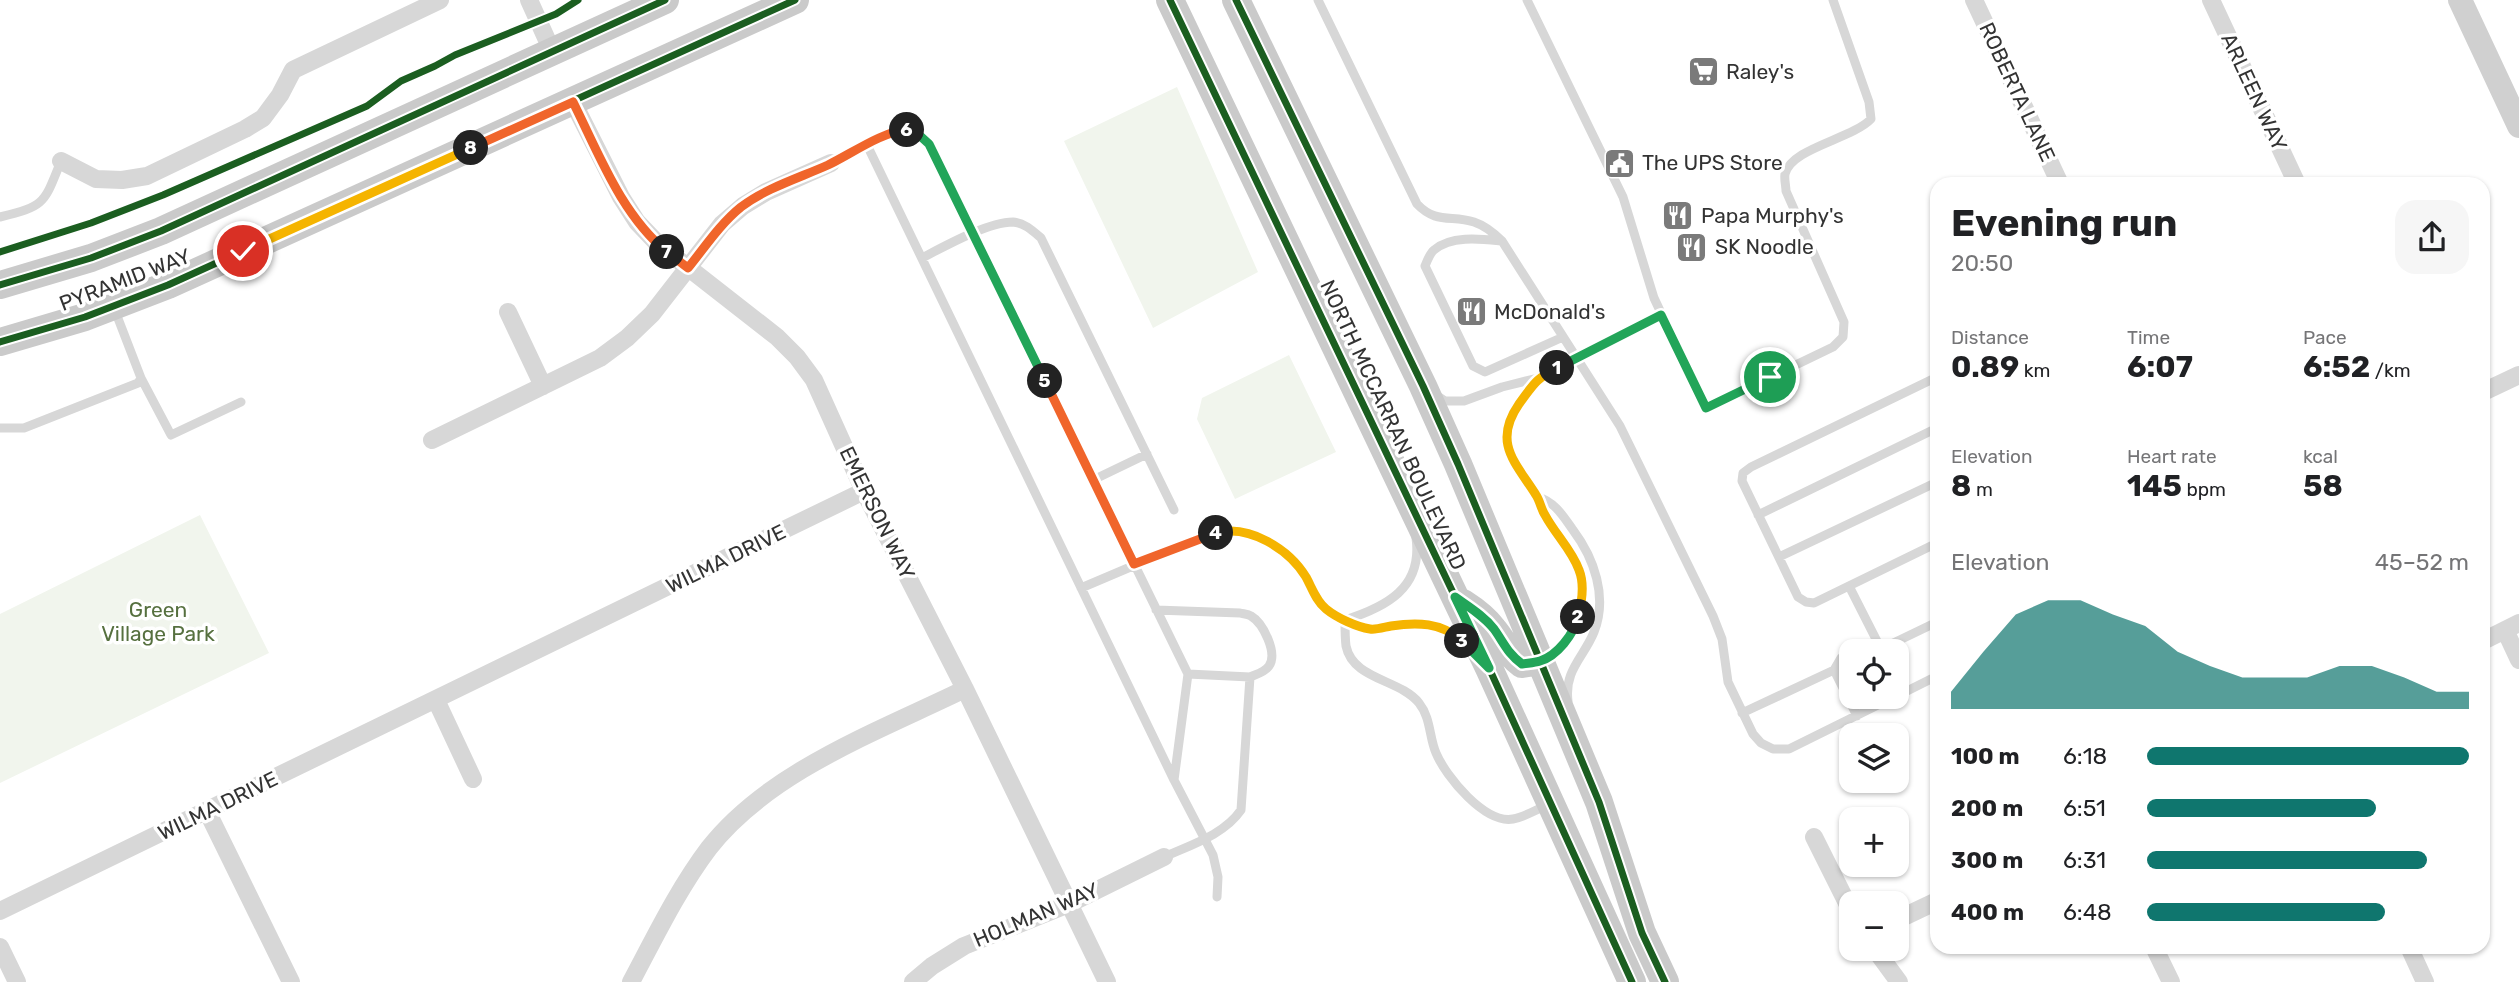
<!DOCTYPE html>
<meta charset="utf-8">
<style>
:root{--surface:#fff;--page:#f6f6f6;--text:#202124;--muted:#757577;--accent:#0f766e}
body{margin:0;font-family:Rubik,sans-serif;background:var(--page);color:var(--text);height:100vh;display:flex;flex-direction:column;font-size:26px;white-space:nowrap}
*{box-sizing:border-box;margin:0}
p{font-size:23px;color:var(--muted)}
.icon{flex:none;width:38px;height:38px;fill:none;stroke:currentColor;stroke-width:2;stroke-linecap:round;stroke-linejoin:round}
.map{position:relative;flex:1;overflow:hidden}
.side{position:absolute;left:1930px;top:177px;width:560px;height:777px;display:flex;flex-direction:column;background:var(--surface);border-radius:21px;box-shadow:0 2px 5px #0004}
.side>*{flex:none}
.controls{position:absolute;left:1839px;top:639px;display:grid;gap:14px}
.controls a{display:grid;place-items:center;width:70px;height:70px;border-radius:14px;background:var(--surface);box-shadow:0 2px 5px #0004;font-size:35px}
.pin{position:absolute;display:grid;place-items:center;width:60px;height:60px;color:#fff;margin:-30px;border:4px solid #fff;border-radius:50%;box-shadow:0 2px 7px #0007}
.km{position:absolute;width:35px;height:35px;margin:-18px;border-radius:50%;background:#222;color:#fff;font-size:19px;line-height:35px;text-align:center}
.round{display:grid;place-items:center;flex:none;width:74px;height:74px;border-radius:21px;background:var(--page)}
.head{display:flex;align-items:center;justify-content:space-between;height:119px;padding:0 21px}
h1{font-size:38px;font-weight:700;line-height:52px}
.metrics{display:grid;grid-template-columns:repeat(3,1fr);gap:10px;height:119px;padding:7px 21px}
.metrics div{display:grid;align-content:center}
.metrics b{font-size:30px;font-weight:700}
.metrics small{font-size:19px;font-weight:400}
.metrics p{font-size:19px}
.chart{height:196px;padding:14px 21px}
.chart p{display:flex;justify-content:space-between}
.chart svg{width:100%;height:126px;margin-top:7px;fill:var(--accent);opacity:.7}
ul{padding:0 21px;list-style:none;font-size:23px}
li{display:grid;grid-template-columns:112px 84px 1fr;align-items:center;height:52px}
li i{height:18px;border-radius:9px;background:var(--accent)}
.map>svg:first-child{display:block}
.green{fill:#f1f5ed}
.lines{fill:none;stroke-linecap:round;stroke-linejoin:round}
.lane{stroke:#d7d7d7;stroke-width:9}
.street{stroke:#d7d7d7;stroke-width:18}
.secondary{stroke:#d0d0d0;stroke-width:24}
.primary{stroke:#cacaca;stroke-width:28}
.cycleway-casing{stroke:#fff;stroke-width:11}
.cycleway{stroke:#1b5e20;stroke-width:7}
.split-1-casing{stroke:#fff;stroke-width:14}
.split-2-casing{stroke:#fff;stroke-width:14}
.split-3-casing{stroke:#fff;stroke-width:14}
.split-4-casing{stroke:#fff;stroke-width:14}
.split-5-casing{stroke:#fff;stroke-width:14}
.split-6-casing{stroke:#fff;stroke-width:14}
.split-7-casing{stroke:#fff;stroke-width:14}
.split-8-casing{stroke:#fff;stroke-width:14}
.split-9-casing{stroke:#fff;stroke-width:14}
.split-1{stroke:#22a559;stroke-width:9}
.split-2{stroke:#f5b400;stroke-width:9}
.split-3{stroke:#22a559;stroke-width:9}
.split-4{stroke:#f5b400;stroke-width:9}
.split-5{stroke:#f0652b;stroke-width:9}
.split-6{stroke:#22a559;stroke-width:9}
.split-7{stroke:#f0652b;stroke-width:9}
.split-8{stroke:#f0652b;stroke-width:9}
.split-9{stroke:#f5b400;stroke-width:9}
.labels{text-anchor:middle;stroke-width:7;stroke-linejoin:round;paint-order:stroke}
.poi-label{font-size:21px;fill:#333;stroke:#fff;text-anchor:start}
.street-label{font-size:21px;fill:#333;stroke:#fff}
.park-label{font-size:21px;fill:#56703f;stroke:#fff}
</style>
<div class="map">
<svg width="2519" height="982" viewBox="0 0 2519 982">
<rect width="100%" height="100%" fill="#fff"/>
<path class="green" d="M1177,87L1258,272L1153,328L1064,141Z
M1289,355L1336,452L1235,499L1197,419L1202,398Z
M200,515L269,653L0,783V614Z"/>
<g class="lines">
<path class="lane" d="M1318,0L1417,204C1436,224 1451,215 1474,222C1486,226 1494,233 1502,241L1620,426L1713,616L1722,639L1728,682L1753,734L1761,743L1773,749H1789L1896,696
M1527,0L1623,197L1654,298L1706,408L1833,347L1843,337L1844,322L1786,191C1786,186 1784,179 1785,174C1791,148 1852,139 1871,119L1869,102L1833,0
M867,145L1174,780
M831,163L900,130C914,130 919,134 929,144L1188,674
M0,217C46,206 44,203 61,161
M1502,241C1482,239 1451,235 1434,250C1430,253 1427,261 1425,266L1473,366L1485,372L1563,337
M922,258C945,246 988,222 1013,222C1025,223 1033,231 1041,238L1174,510
M1937,377L1751,467L1743,473L1742,481L1798,597L1806,602L1814,603L1937,543
M141,378L171,435L241,402
M1538,378C1519,405 1506,418 1509,452L1580,571L1583,598L1577,624L1563,644L1544,659
M1436,395L1445,401H1464L1502,387L1538,378L1661,315
M0,428H24L138,383L141,378L114,308
M1093,480L1147,454
M1538,497C1555,502 1563,516 1573,530C1594,558 1608,597 1594,632C1584,657 1564,670 1568,701
M1758,515L1937,428
M1779,557L1937,482
M1849,586L1881,649L1937,622
M1081,588L1201,537L1230,529L1255,536L1278,547L1305,575L1316,597L1326,609L1345,620L1372,630L1411,623L1431,624L1456,636L1468,647
M1156,610L1240,613C1244,614 1248,614 1251,616C1263,623 1278,653 1269,666C1265,672 1257,674 1250,677
M1345,620C1345,628 1345,638 1346,646C1353,680 1400,679 1419,703C1431,718 1429,737 1436,753C1446,777 1485,824 1513,819C1525,817 1537,809 1548,805
M1345,620C1386,607 1423,588 1416,538
M1854,651L1868,646L1880,650
M1852,652L1841,658L1834,670L1852,671
M1897,696L1937,676
M1742,713L1834,670L1857,716
M1164,857C1190,845 1224,835 1241,810L1250,677L1188,674L1174,780L1213,855L1218,877L1217,897"/>
<path class="street" d="M529,0L552,51
M1974,0L2060,184
M2211,0L2297,184
M573,102L621,197L637,222L658,244L777,337L797,357L814,380L864,491L965,689L1107,982
M61,161L96,179L122,180L147,176L245,129L263,118L280,95L293,70L440,0
M508,312L543,386
M2483,392L2519,375
M432,440L600,358L627,338L652,314L722,224L743,206L766,192L831,163
M2505,630L2519,660
M2483,641L2519,623
M436,700L473,779
M207,811L291,982
M1814,837L1852,913
M0,911L864,491
M1897,920L1937,901
M0,947L17,982
M2154,947L2171,982
M2409,947L2425,982
M1874,948L1899,982
M631,982C655,937 678,889 709,848C769,771 879,731 965,689
M913,982L932,966L964,946L1069,904L1164,857"/>
<path class="secondary" d="M2460,0L2519,126"/>
<path class="primary" d="M1170,0L1489,668L1632,982
M1236,0L1423,386L1458,464L1599,802L1642,933L1665,982
M0,285L91,258L161,231L665,0
M0,342L85,317L168,285L795,0
M1463,603C1474,610 1485,618 1493,629C1504,642 1508,654 1522,664L1541,661"/>
<defs>
<path id="cycleway" d="M1170,0L1489,668L1632,982
M1236,0L1423,386L1458,464L1599,802L1642,933L1665,982
M0,252L91,223L163,195L367,106L401,81L435,66L455,55L556,14L578,0
M0,285L91,258L161,231L665,0
M0,342L85,317L168,285L795,0"/>
</defs>
<use href="#cycleway" class="cycleway-casing"/>
<use href="#cycleway" class="cycleway"/>
</g>
<g class="lines">
<defs>
<path id="split-1" d="M1557,368L1661,315L1706,408L1770,377"/>
<path id="split-2" d="M1557,368C1534,380 1534,384 1519,404C1492,443 1516,463 1536,495C1540,501 1541,509 1545,515C1555,534 1572,550 1579,570C1585,585 1582,602 1578,617"/>
<path id="split-3" d="M1462,641L1489,668L1455,597C1469,607 1484,616 1494,629C1504,643 1508,654 1522,664C1528,663 1534,663 1540,661C1557,656 1574,634 1578,617"/>
<path id="split-4" d="M1216,533C1249,524 1289,549 1306,577C1312,588 1316,601 1326,609C1337,618 1357,627 1370,629C1376,630 1385,627 1391,626C1416,622 1442,622 1462,641"/>
<path id="split-5" d="M1045,381L1134,564L1216,533"/>
<path id="split-6" d="M907,130L918,134L929,144L1045,381"/>
<path id="split-7" d="M667,252L688,268C705,247 720,224 741,207C766,188 799,178 828,165C851,154 883,131 907,130"/>
<path id="split-8" d="M471,148L573,102C599,154 621,214 667,252"/>
<path id="split-9" d="M243,251L471,148"/>
</defs>
<use href="#split-1" class="split-1-casing"/>
<use href="#split-2" class="split-2-casing"/>
<use href="#split-3" class="split-3-casing"/>
<use href="#split-4" class="split-4-casing"/>
<use href="#split-5" class="split-5-casing"/>
<use href="#split-6" class="split-6-casing"/>
<use href="#split-7" class="split-7-casing"/>
<use href="#split-8" class="split-8-casing"/>
<use href="#split-9" class="split-9-casing"/>
<use href="#split-1" class="split-1"/>
<use href="#split-2" class="split-2"/>
<use href="#split-3" class="split-3"/>
<use href="#split-4" class="split-4"/>
<use href="#split-5" class="split-5"/>
<use href="#split-6" class="split-6"/>
<use href="#split-7" class="split-7"/>
<use href="#split-8" class="split-8"/>
<use href="#split-9" class="split-9"/>
</g>
<defs>
<symbol id="supermarket-square" viewBox="-11 -11 22 22"><rect x="-9" y="-9" width="18" height="18" rx="4" fill="#7a7a7a" stroke="#fff"/><path d="M-6-5.5h2.5l.6 2H6L4.5 2H-2.5L-4.4-4H-6ZM-1.5 3.2a1.3 1.3 0 1 0 .1 0ZM3 3.2a1.3 1.3 0 1 0 .1 0Z" fill="#fff"/></symbol>
<symbol id="civic-square" viewBox="-11 -11 22 22"><rect x="-9" y="-9" width="18" height="18" rx="4" fill="#7a7a7a" stroke="#fff"/><path d="M-.6-6.5H3V-4.5H.6V-3L4-1V1h2V6H-6V1h2V-1L-.6-3ZM-1.2 2.5V6h2.4V2.5Z" fill="#fff"/></symbol>
<symbol id="restaurant-square" viewBox="-11 -11 22 22"><rect x="-9" y="-9" width="18" height="18" rx="4" fill="#7a7a7a" stroke="#fff"/><path d="M-5-6h1v4h1v-4h1v4h1v-4h1v5L-1.5 .5V6h-2V.5L-5-1ZM5-6V6H3V1.5H1.5Q1.5-4 5-6Z" fill="#fff"/></symbol>
</defs>
<g fill-rule="evenodd">
<use href="#supermarket-square" x="1686" y="54" width="35" height="35"/>
<use href="#civic-square" x="1602" y="146" width="35" height="35"/>
<use href="#restaurant-square" x="1660" y="198" width="35" height="35"/>
<use href="#restaurant-square" x="1674" y="230" width="35" height="35"/>
<use href="#restaurant-square" x="1454" y="294" width="35" height="35"/>
</g>
<g class="labels">
<g class="poi-label">
<text x="1726" y="79">Raley's</text>
<text x="1642" y="170">The UPS Store</text>
<text x="1701" y="223">Papa Murphy's</text>
<text x="1715" y="254">SK Noodle</text>
<text x="1494" y="319">McDonald's</text>
</g>
<g class="street-label">
<text transform="translate(2017 92) rotate(65)" y="7">ROBERTA LANE</text>
<text transform="translate(2254 92) rotate(65)" y="7">ARLEEN WAY</text>
<text transform="translate(125 280) rotate(-21)" y="7">PYRAMID WAY</text>
<text transform="translate(1393 425) rotate(65)" y="7">NORTH MCCARRAN BOULEVARD</text>
<text transform="translate(877 513) rotate(64)" y="7">EMERSON WAY</text>
<text transform="translate(726 559) rotate(-26)" y="7">WILMA DRIVE</text>
<text transform="translate(218 806) rotate(-26)" y="7">WILMA DRIVE</text>
<text transform="translate(1036 915) rotate(-23)" y="7">HOLMAN WAY</text>
</g>
<g class="park-label">
<text x="158" y="617">Green<tspan x="158" dy="24">Village Park</tspan></text>
</g>
</g>
</svg>
<div class="controls">
<a><svg class="icon" aria-label="locate" viewBox="0 0 24 24"><circle cx="12" cy="12" r="6"/><path d="M12 2v4M12 18v4M2 12h4M18 12h4"/></svg></a>
<a><svg class="icon" aria-label="layers" viewBox="0 0 24 24"><path d="M12 4l9 5-9 5-9-5zM3 14l9 5 9-5"/></svg></a>
<a>+</a>
<a>−</a>
</div>
<div class="pin" style="left:1770px;top:377px;background:#1e9e55"><svg class="icon" aria-label="arrive" viewBox="0 0 24 24"><path d="M6 21V4h12l-3 4 3 4H6"/></svg></div>
<div class="pin" style="left:243px;top:251px;background:#d93025"><svg class="icon" aria-label="check" viewBox="0 0 24 24"><path d="M5 12l5 5 9-10"/></svg></div>
<b class="km" style="left:1557px;top:368px">1</b>
<b class="km" style="left:1578px;top:617px">2</b>
<b class="km" style="left:1462px;top:641px">3</b>
<b class="km" style="left:1216px;top:533px">4</b>
<b class="km" style="left:1045px;top:381px">5</b>
<b class="km" style="left:907px;top:130px">6</b>
<b class="km" style="left:667px;top:252px">7</b>
<b class="km" style="left:471px;top:148px">8</b>
<section class="side">
<div class="head"><div><h1>Evening run</h1><p>20:50</p></div><a class="round"><svg class="icon" aria-label="share" viewBox="0 0 24 24"><path d="M12 15V3M7 8l5-5 5 5M5 13v7h14v-7"/></svg></a></div>
<div class="metrics">
<div><p>Distance</p><b>0.89<small> km</small></b></div>
<div><p>Time</p><b>6:07</b></div>
<div><p>Pace</p><b>6:52<small> /km</small></b></div>
</div>
<div class="metrics">
<div><p>Elevation</p><b>8<small> m</small></b></div>
<div><p>Heart rate</p><b>145<small> bpm</small></b></div>
<div><p>kcal</p><b>58</b></div>
</div>
<div class="chart"><p><span>Elevation</span>45–52 m</p>
<svg viewBox="0 0 160 44" preserveAspectRatio="none"><path d="M0 44V38L10 24L20 11L30 6L40 6L50 11L60 15L70 24L80 29L90 33L100 33L110 33L120 29L130 29L140 33L150 38L160 38V44z"/></svg>
</div>
<ul>
<li><b>100 m</b>6:18<i style="width:100%"></i></li>
<li><b>200 m</b>6:51<i style="width:71%"></i></li>
<li><b>300 m</b>6:31<i style="width:87%"></i></li>
<li><b>400 m</b>6:48<i style="width:74%"></i></li>
</ul>
</section>
</div>
